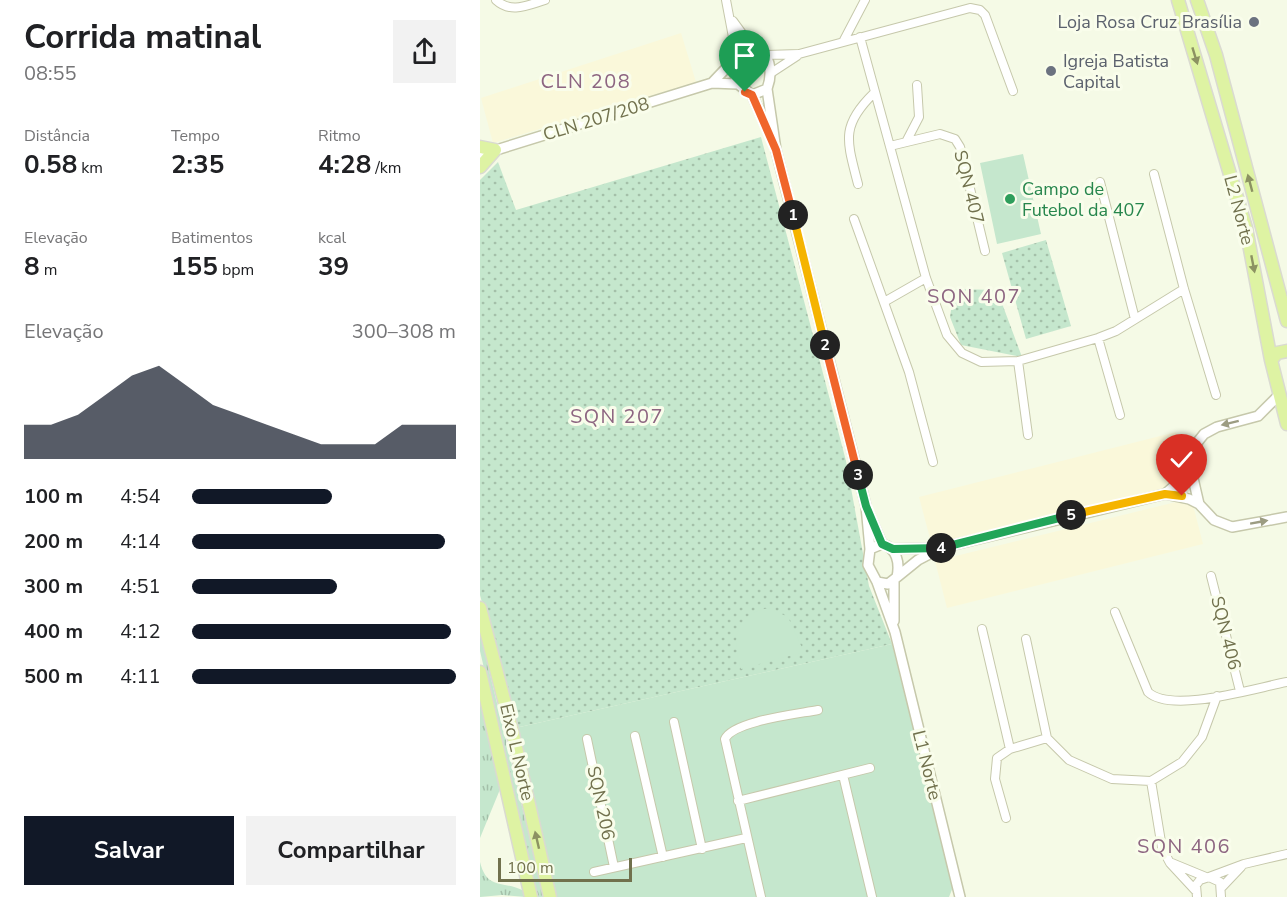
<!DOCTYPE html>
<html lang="pt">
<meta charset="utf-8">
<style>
:root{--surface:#fff;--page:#f2f2f2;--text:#202124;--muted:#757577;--accent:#111827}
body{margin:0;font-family:"Nunito Sans",sans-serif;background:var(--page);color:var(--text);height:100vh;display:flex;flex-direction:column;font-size:22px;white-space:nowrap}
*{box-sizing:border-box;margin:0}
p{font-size:20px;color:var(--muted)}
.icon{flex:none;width:33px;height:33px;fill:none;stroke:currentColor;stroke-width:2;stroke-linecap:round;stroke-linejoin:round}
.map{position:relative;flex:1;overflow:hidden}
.panel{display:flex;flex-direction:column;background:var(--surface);width:480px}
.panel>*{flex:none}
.scale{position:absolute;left:18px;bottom:15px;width:134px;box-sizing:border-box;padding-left:6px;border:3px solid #71714d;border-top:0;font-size:16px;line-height:21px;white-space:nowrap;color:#71714d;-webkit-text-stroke:4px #f9fdeb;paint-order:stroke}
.pin{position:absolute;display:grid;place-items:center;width:51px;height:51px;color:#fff;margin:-62px -26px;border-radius:50% 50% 50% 0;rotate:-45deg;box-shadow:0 0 6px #0007}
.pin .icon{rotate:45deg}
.km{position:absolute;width:30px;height:30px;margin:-15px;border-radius:50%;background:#222;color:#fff;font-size:16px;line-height:30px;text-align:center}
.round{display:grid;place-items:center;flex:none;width:63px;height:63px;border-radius:0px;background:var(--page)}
.head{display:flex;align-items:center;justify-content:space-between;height:102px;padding:0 24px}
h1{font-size:33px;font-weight:700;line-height:45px}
.figures{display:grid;grid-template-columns:repeat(3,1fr);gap:9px;height:102px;padding:6px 24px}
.figures div{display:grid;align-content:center}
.figures b{font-size:26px;font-weight:700}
.figures small{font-size:16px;font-weight:400}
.figures p{font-size:16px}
.chart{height:168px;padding:12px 24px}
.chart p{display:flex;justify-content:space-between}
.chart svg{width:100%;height:108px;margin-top:6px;fill:var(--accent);opacity:.7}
.button{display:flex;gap:12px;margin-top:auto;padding:12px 24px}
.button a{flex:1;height:69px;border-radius:0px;background:var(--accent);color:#fff;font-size:24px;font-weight:700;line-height:69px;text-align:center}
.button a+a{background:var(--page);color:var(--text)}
ul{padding:0 24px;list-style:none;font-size:20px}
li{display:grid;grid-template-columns:96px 72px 1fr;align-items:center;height:45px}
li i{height:15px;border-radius:8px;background:var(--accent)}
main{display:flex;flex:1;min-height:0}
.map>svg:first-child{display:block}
.commercial{fill:#faf8da}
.grass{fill:url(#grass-tufts)}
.park{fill:url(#park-dots)}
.garden{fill:#c5e7cd}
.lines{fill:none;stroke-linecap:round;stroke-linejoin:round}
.minor-casing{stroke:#c6c8ab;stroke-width:10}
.tertiary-casing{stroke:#c6c8ab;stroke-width:12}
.primary-casing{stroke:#dadad1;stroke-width:15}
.minor{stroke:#fff;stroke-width:8}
.tertiary{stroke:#fff;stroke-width:9}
.primary{stroke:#def3a3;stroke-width:12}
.oneway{fill:#8c9262}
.oneway2{fill:#9c9c82}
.split-1-casing{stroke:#fff;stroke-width:12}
.split-2-casing{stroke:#fff;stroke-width:12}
.split-3-casing{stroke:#fff;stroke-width:12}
.split-4-casing{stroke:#fff;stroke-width:12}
.split-5-casing{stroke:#fff;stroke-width:12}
.split-6-casing{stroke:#fff;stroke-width:12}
.split-1{stroke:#f0652b;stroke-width:8}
.split-2{stroke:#f5b400;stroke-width:8}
.split-3{stroke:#f0652b;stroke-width:8}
.split-4{stroke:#22a559;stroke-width:8}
.split-5{stroke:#22a559;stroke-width:8}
.split-6{stroke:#f5b400;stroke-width:8}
.worship-dot{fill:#6b7280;stroke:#f9fdeb;stroke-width:2}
.leisure-dot{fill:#2e9e5b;stroke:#f9fdeb;stroke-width:2}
.labels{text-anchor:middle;stroke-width:6;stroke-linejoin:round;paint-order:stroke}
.worship-label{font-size:18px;fill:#5b616d;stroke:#f9fdeb;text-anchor:end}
.street-label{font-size:18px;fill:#71714d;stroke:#f9fdeb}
.leisure-label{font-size:18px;fill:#27864d;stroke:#f9fdeb;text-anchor:start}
.neighbourhood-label{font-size:20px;letter-spacing:1.5px;fill:#8d6581;stroke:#f9fdeb}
</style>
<main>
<section class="panel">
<div class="head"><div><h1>Corrida matinal</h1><p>08:55</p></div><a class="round"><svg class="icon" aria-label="share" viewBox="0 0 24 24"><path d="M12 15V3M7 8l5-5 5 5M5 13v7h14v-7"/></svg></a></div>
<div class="figures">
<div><p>Distância</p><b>0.58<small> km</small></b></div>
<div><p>Tempo</p><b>2:35</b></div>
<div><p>Ritmo</p><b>4:28<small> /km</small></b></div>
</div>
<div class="figures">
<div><p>Elevação</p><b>8<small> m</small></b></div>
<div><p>Batimentos</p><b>155<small> bpm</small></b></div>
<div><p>kcal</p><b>39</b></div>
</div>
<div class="chart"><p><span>Elevação</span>300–308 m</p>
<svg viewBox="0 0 160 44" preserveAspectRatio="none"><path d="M0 44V30L10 30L20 26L30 18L40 10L50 6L60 14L70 22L80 26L90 30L100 34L110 38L120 38L130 38L140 30L150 30L160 30V44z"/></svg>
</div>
<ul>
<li><b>100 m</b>4:54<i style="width:53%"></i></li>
<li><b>200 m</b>4:14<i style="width:96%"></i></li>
<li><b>300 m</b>4:51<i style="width:55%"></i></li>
<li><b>400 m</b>4:12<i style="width:98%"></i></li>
<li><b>500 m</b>4:11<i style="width:100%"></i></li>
</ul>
<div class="button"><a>Salvar</a><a>Compartilhar</a></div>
</section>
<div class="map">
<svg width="807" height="897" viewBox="0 0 807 897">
<defs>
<pattern id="grass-tufts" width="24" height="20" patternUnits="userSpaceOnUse" patternTransform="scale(1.5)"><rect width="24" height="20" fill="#c5e7cd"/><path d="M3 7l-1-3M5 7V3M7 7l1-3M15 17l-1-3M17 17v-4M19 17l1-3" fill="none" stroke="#a4c0a9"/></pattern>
<pattern id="park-dots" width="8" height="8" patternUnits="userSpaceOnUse" patternTransform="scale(1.5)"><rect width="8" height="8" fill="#c5e7cd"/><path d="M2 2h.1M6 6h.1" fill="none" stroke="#a4c0a9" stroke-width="1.8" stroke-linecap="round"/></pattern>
</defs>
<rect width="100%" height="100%" fill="#f5fae6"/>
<path class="commercial" d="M201,33L216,82L13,143L1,98Z
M696,432L702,478L689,487L452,546L439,497Z
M696,502L713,505L723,544L467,608L455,561Z"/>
<path class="grass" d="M0,633L64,897H57L0,651Z
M0,699L21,787L0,838Z
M0,862C7,891 24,880 44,891L46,897L22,895L0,897Z"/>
<path class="park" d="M281,137L366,461L389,586L412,644L35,728L0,595V180L18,162L36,210Z
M566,240L591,326L546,339L522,253Z
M474,289L517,290L542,357L481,345L470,317Z"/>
<path class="garden" d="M543,154L561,234L517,244L500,163Z
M289,608L308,617L324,652L261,669C252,639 254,614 289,608Z
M412,644L473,887L469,897H73L35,728Z"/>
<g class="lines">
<defs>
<path id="minor" d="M16,0C31,14 48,5 65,0
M246,0L256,53
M253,21L272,47
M380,37L446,278L467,335L482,353L501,362L538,361L618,338L636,331L704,289
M364,40L385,0
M286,55L319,54L490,8L500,10L505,15L533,91
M291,73L317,56
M426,142L439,117L437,85
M410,146L460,134L475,139L480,147L505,251
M674,174L704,289L736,395
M620,182L655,319
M378,184C367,141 360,126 394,93
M374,219L429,372L453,462
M404,302L446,278
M618,338L640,415
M538,361L548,435
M731,576L760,691
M635,612L668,692C691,714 775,688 807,682
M502,629L530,749
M546,639L567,738L589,760L632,779L671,781L702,762L722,737L737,696
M194,722L222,849
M155,736L183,857
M107,739L134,867
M363,775L392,897
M671,781L682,848L690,863L715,890
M258,801L390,768
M526,818L515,779L517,758L530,749L567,738
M692,863L726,877
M114,872L266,838
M729,877L764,864L807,854
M742,887L761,867
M281,897L245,739C253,721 318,714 338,710
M717,897L716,885L720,880L729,877L740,882L741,897"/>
<path id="tertiary" d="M272,47C291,50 293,73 287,89L272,95L258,84L251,63L256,53Z
M232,83L251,63
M287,89L296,150L386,506L390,549
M272,95L291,137
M0,155L232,83L258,84
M710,465L719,504
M685,494L706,476L716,444L724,434L737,427L778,416L799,395
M389,514L402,544
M402,544C417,548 420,563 417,577L408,584L397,582L388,565L390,549Z
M413,549L456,548
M417,577L438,560L461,548L685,494L709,499L719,504L734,520L752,527L807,517
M414,581V621
M397,582L415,632L480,897"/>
<path id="primary" d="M698,0L766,228L791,360L807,424
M717,0L736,55L807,321
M0,147L15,150
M0,167L15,150
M791,360L797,353L807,351
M0,608L33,734L70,897
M0,672L51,897"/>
</defs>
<use href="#minor" class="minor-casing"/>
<use href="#tertiary" class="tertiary-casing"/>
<use href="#primary" class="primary-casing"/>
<use href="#minor" class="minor"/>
<use href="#tertiary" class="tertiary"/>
<use href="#primary" class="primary"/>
</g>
<defs><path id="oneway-solid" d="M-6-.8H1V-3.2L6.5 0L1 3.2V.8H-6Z" transform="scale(1.5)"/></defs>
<g class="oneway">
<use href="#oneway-solid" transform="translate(715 56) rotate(73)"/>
<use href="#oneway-solid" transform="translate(770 183) rotate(-105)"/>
<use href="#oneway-solid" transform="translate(773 264) rotate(79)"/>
<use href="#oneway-solid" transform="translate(57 840) rotate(-103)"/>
</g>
<g class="oneway2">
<use href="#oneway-solid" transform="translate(750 423) rotate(166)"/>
<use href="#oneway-solid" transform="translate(779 522) rotate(-10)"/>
</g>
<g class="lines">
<defs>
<path id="split-1" d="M265,92L272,95L296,150L313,215"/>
<path id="split-2" d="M313,215L345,345"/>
<path id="split-3" d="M345,345L378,475"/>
<path id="split-4" d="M378,475L386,506L402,544L413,549L461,548"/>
<path id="split-5" d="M461,548L591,515"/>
<path id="split-6" d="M591,515L685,494L702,496"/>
</defs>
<use href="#split-1" class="split-1-casing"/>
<use href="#split-2" class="split-2-casing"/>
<use href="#split-3" class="split-3-casing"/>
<use href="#split-4" class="split-4-casing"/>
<use href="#split-5" class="split-5-casing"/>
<use href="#split-6" class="split-6-casing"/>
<use href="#split-1" class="split-1"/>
<use href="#split-2" class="split-2"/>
<use href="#split-3" class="split-3"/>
<use href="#split-4" class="split-4"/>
<use href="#split-5" class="split-5"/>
<use href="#split-6" class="split-6"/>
</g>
<g class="worship-dot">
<circle cx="774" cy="22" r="6"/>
<circle cx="571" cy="71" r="6"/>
</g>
<circle class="leisure-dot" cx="530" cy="199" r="6"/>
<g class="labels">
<g class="worship-label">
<text x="762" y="28">Loja Rosa Cruz Brasília</text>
<text x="583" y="67" text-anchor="start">Igreja Batista<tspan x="583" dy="21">Capital</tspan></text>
</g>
<g class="street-label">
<text transform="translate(116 119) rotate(-17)" y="6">CLN 207/208</text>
<text transform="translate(489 187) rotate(76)" y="6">SQN 407</text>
<text transform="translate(759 210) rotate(75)" y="6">L2 Norte</text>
<text transform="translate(746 633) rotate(76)" y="6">SQN 406</text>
<text transform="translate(37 752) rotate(77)" y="6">Eixo L Norte</text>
<text transform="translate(447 765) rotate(76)" y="6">L1 Norte</text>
<text transform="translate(121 803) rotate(78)" y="6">SQN 206</text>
</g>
<g class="leisure-label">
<text x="542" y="195">Campo de<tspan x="542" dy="21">Futebol da 407</tspan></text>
</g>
<g class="neighbourhood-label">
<text x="106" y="88">CLN 208</text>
<text x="494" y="303">SQN 407</text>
<text x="137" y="423">SQN 207</text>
<text x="704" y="853">SQN 406</text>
</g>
</g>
</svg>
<div class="scale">100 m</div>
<div class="pin" style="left:265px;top:92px;background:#1e9e55"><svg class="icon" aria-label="arrive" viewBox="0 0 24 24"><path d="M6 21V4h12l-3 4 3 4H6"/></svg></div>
<div class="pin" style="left:702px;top:496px;background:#d93025"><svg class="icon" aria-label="check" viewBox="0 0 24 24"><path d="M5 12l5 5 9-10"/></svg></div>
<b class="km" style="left:313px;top:215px">1</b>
<b class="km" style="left:345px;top:345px">2</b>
<b class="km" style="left:378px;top:475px">3</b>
<b class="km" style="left:461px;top:548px">4</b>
<b class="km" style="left:591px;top:515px">5</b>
</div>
</main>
